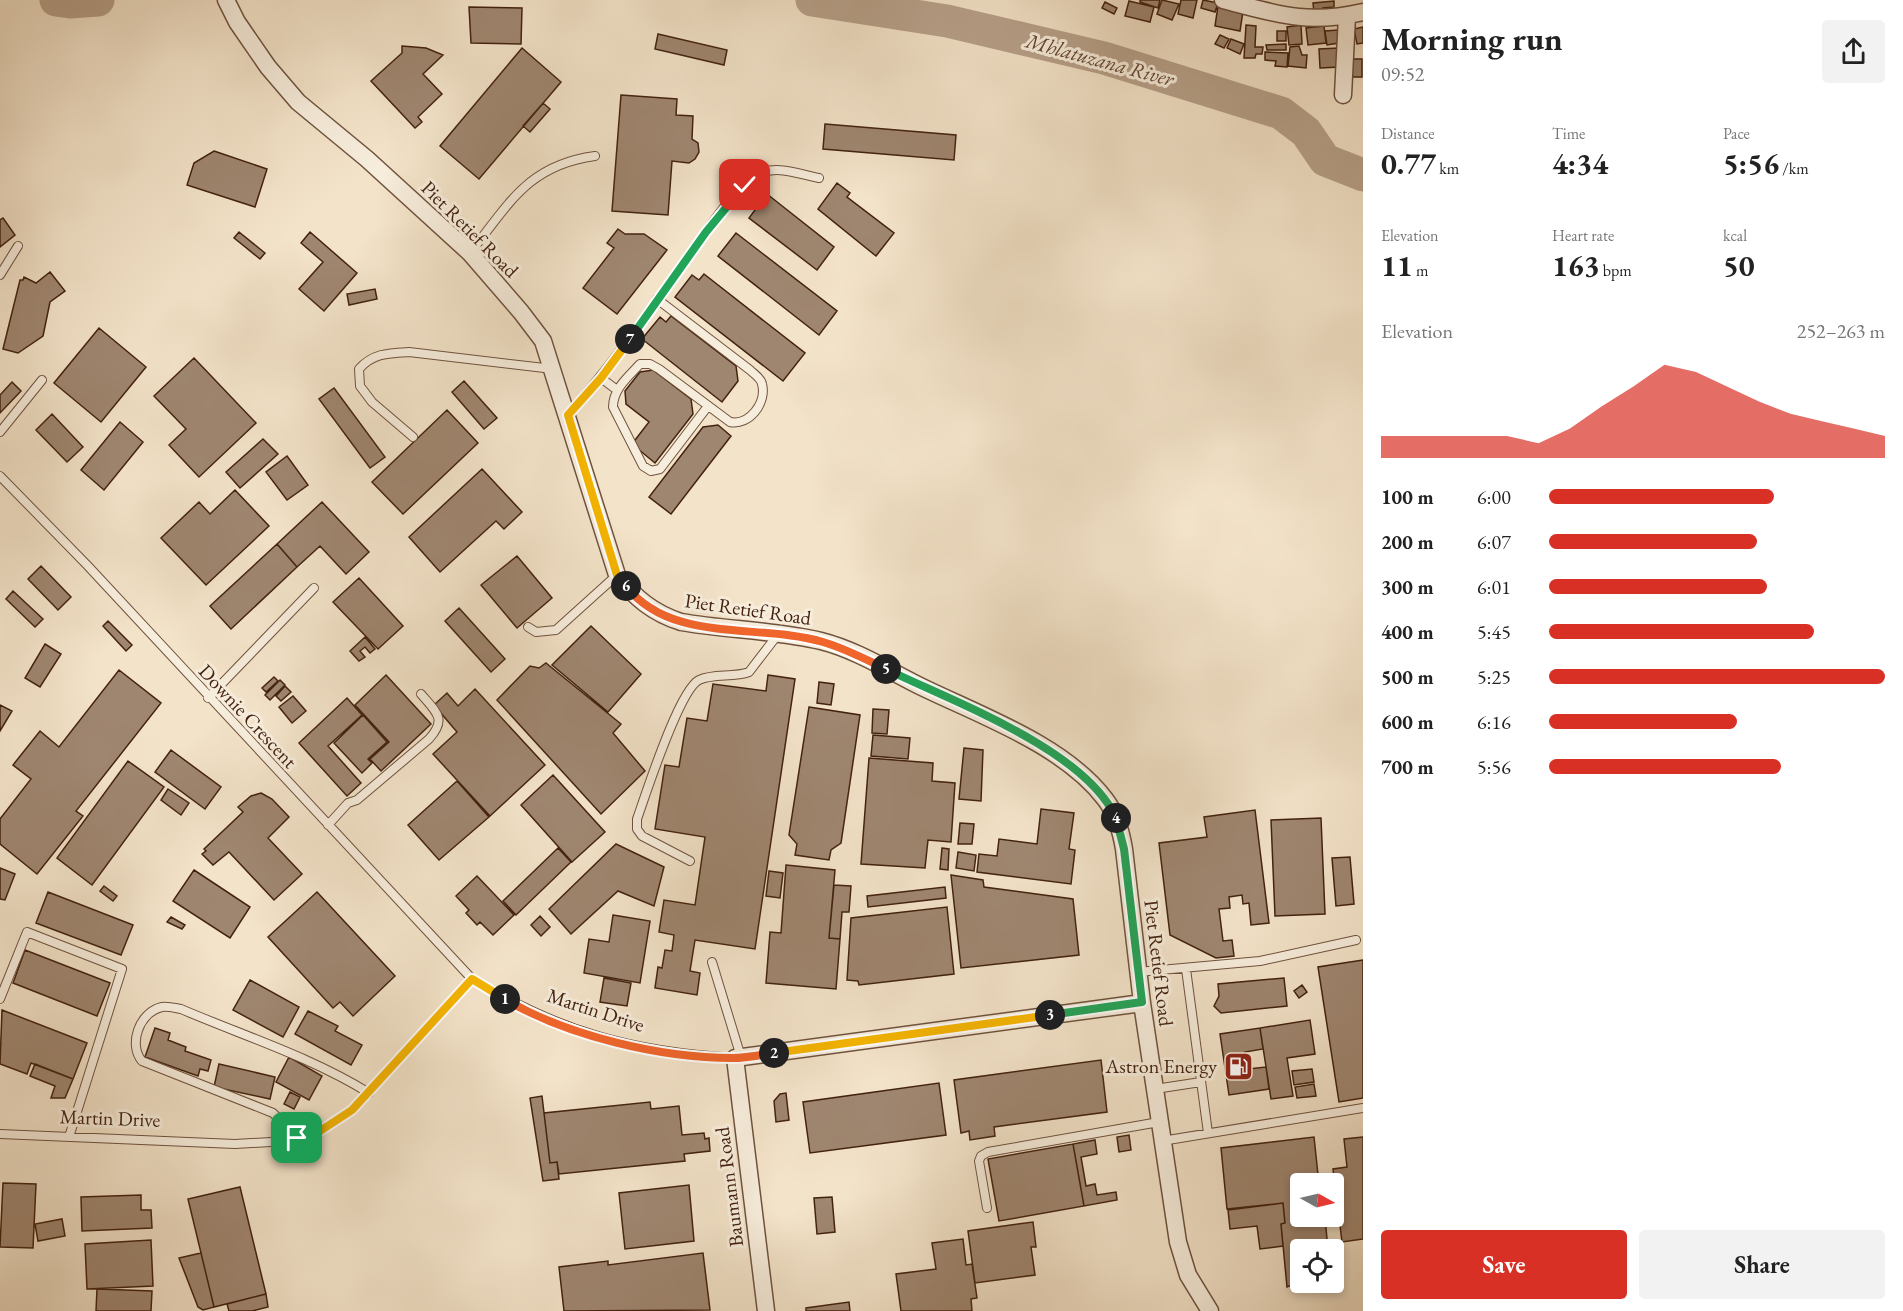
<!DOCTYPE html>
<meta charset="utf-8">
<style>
:root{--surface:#fff;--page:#f2f2f2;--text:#222;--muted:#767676;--accent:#d93025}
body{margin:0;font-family:"EB Garamond",serif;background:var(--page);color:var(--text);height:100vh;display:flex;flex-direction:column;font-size:22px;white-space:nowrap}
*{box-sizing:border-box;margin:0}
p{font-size:20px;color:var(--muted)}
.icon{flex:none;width:33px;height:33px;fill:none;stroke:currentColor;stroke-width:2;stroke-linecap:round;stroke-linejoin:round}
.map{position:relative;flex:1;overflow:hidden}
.panel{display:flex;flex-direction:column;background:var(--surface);width:540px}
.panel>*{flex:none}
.needle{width:39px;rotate:98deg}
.fabs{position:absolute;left:1290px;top:1173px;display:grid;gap:12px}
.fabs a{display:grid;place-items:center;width:54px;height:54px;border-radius:6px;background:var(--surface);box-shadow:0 3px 9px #0003;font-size:30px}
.pin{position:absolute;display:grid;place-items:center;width:51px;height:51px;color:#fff;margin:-26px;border-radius:12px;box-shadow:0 3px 9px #0006}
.km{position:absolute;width:30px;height:30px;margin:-15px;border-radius:50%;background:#222;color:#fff;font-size:16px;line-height:30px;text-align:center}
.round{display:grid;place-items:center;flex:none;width:63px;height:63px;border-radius:6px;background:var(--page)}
.headline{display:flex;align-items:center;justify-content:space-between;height:102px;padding:0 18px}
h1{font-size:33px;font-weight:700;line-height:45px}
.stats{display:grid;grid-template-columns:repeat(3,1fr);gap:9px;height:102px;padding:6px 18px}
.stats div{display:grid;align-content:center}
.stats b{font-size:30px;font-weight:700}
.stats small{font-size:16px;font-weight:400}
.stats p{font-size:16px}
.chart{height:168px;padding:12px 18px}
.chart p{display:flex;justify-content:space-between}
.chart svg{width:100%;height:108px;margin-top:6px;fill:var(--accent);opacity:.7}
.primary-button{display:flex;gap:12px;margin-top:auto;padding:12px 18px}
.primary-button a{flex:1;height:69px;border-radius:6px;background:var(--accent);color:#fff;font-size:24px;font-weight:700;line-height:69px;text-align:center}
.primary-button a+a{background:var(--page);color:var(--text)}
ul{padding:0 18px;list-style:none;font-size:20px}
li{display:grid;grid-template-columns:96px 72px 1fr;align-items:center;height:45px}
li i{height:15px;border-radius:8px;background:var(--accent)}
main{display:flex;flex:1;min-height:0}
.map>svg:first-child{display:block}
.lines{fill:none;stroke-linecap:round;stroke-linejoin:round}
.river{stroke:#b7a18a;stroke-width:33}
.building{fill:#9f8670;stroke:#432210;stroke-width:1.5}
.service-casing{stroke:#6f523e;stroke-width:10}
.minor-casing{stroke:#6f523e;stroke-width:19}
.service{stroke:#f7eddc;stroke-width:8}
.minor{stroke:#f7eddc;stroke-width:16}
.split-1-casing{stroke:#fff;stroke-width:12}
.split-2-casing{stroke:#fff;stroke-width:12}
.split-3-casing{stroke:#fff;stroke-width:12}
.split-4-casing{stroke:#fff;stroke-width:12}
.split-5-casing{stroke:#fff;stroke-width:12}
.split-6-casing{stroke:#fff;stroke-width:12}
.split-7-casing{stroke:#fff;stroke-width:12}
.split-8-casing{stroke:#fff;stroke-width:12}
.split-1{stroke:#f5b400;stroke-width:8}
.split-2{stroke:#f0652b;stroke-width:8}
.split-3{stroke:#f5b400;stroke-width:8}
.split-4{stroke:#22a559;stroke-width:8}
.split-5{stroke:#22a559;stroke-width:8}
.split-6{stroke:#f0652b;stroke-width:8}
.split-7{stroke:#f5b400;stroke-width:8}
.split-8{stroke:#22a559;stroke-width:8}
.labels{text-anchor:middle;stroke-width:6;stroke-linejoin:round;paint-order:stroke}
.street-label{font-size:20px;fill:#432210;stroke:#f7eddc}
.poi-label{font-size:20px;fill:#432210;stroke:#f7eddc;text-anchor:end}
.water-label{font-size:21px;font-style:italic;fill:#664835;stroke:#f7eddc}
</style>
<main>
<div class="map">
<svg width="1363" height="1311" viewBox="0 0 1363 1311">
<rect width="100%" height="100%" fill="#f3e3c9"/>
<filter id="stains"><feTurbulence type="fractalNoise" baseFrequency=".00333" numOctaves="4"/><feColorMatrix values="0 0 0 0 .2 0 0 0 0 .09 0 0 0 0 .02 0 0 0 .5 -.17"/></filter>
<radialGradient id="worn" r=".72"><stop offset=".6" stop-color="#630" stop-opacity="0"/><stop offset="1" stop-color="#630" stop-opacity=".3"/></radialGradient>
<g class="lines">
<path class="river" d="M56,0L70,2L98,0
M812,0L947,21L1104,58L1281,113L1306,132L1325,160L1363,175"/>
</g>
<path class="building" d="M1140,0H1160L1158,8L1140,2Z
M1162,0L1179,4L1172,20L1157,14Z
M1181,0H1197L1193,18L1178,14Z
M1203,0L1218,3L1215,12L1201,8Z
M1129,1L1154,7L1150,22L1125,16Z
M1334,1V7L1323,8L1324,12L1314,13L1313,3Z
M1105,2L1117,8L1114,14L1102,8Z
M1218,6L1243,11L1240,31L1215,26Z
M469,7L522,8L521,44L471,43Z
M1246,25L1256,26L1255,47H1263L1262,54H1256L1255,58H1244Z
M1301,25L1302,44L1289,45L1287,27Z
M1324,26L1326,43L1308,45L1306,28Z
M1363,27V43L1357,44L1354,29Z
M1338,30L1339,43L1327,45L1325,31Z
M1277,31H1286V41H1277Z
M658,34L727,50L724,65L655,49Z
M1220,35L1229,39L1224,48L1215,44Z
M1231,39L1244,44L1240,54L1227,48Z
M1286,44V50H1267L1266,45Z
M402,46L426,48L443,55L423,74L442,94L418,117L422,122L415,128L371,81L402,53Z
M1299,46L1302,55H1307L1306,68L1288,66L1290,47Z
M522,48L561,82L479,179L440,146Z
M1339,48L1340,67L1320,68L1319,49Z
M1265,52L1288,53L1287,67L1275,66L1276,61L1265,60Z
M1346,59H1362V77H1346Z
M621,95L677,99L676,115L693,116L692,139L698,143L699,152L695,159L689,163L672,161L668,215L612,211Z
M543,103L550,109L530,132L523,126Z
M825,124L956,135L954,160L823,149Z
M214,151L267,169L255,207L187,185L194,163Z
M837,183L850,193L847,197L894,233L876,256L818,209Z
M767,194L834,247L817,270L749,218Z
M3,218L15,235L0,247V220Z
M618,229L625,234H644L667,250L617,314L583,288L614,248L607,243Z
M239,232L265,253L260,259L234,238Z
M310,232L357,273L324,311L299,289L323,262L301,243Z
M736,233L837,311L819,335L718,256Z
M50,272L65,291L50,302L43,336L18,353L3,349L20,280H23L24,277L36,283Z
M704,274L805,353L783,381L675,297L692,275L699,280Z
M375,289L377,299L349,305L347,294Z
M671,316L736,366L738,381L722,402L642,339L660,317L666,322Z
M99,328L146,367L101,422L54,383Z
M194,358L256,423L199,477L169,445L186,429L154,396Z
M653,370L691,399L693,414L655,463L632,444L649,422L626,404L625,391L640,372Z
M464,381L497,418L484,429L452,392Z
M12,382L21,391L0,413V395Z
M334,388L385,457L370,468L319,399Z
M447,410L478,443L403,514L372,482Z
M52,414L83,447L67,462L36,430Z
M120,422L143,442L104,490L81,470Z
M718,425L731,436L671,514L649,497L703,427Z
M263,439L278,454L240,488L226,472Z
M287,456L308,485L287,500L266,472Z
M482,469L522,512L504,529L496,521L440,572L409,537Z
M235,490L269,526L206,585L161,538L199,502L210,514Z
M322,502L369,552L346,574L320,546L297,567L277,544Z
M277,544L297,567L231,629L210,606Z
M517,556L552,598L517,628L481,585Z
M41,566L71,597L58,610L28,579Z
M359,578L403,626L378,649L333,602Z
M13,591L43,619L35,627L6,599Z
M459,608L505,659L491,672L445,621Z
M108,621L132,645L126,651L103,626Z
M591,626L641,674L608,712L552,665Z
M365,637L375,649L370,653L365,647L360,651L365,657L359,661L350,651Z
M45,644L61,654L40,687L25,678Z
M546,663L621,724L613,733L645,771L601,814L497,700L530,666L539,668Z
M119,670L161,703L76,811L83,816L37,874L0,844V819L31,779L13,765L40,731L59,747Z
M386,675L431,724L381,771L370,759L389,742L355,705Z
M768,675L795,679L755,949L695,940L690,971L700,973L697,995L655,988L658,967L662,968L665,950L672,951L674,935L659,932L664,900L695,905L705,837L655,829L665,765L679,767L687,718L707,721L713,684L766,691Z
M274,677L278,681L266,692L262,688Z
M280,680L285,685L270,700L265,695Z
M819,682L834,684L831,705L817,703Z
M285,686L291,692L281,701L276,696Z
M475,689L545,765L490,816L433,754L457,732L434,705L447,693L458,706Z
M293,696L306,711L292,723L279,707Z
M347,698L362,715L328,746L361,783L347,796L299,743Z
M0,705L12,711L0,731Z
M809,707L860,715L841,843L831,850L829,860L795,855L797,844L789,835Z
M873,709L889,710L887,734L872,733Z
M363,715L387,742L368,759L372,763L362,773L334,743Z
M873,735L910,738L908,759L871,756Z
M964,748L983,750L981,801L959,799Z
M171,750L221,787L205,809L155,772Z
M869,758L933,763L932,781L955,783L951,842L928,840L925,868L861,864Z
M128,761L164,787L92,885L57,858Z
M553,775L605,832L572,862L521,805Z
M457,781L489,817L439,860L408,825Z
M168,789L189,803L181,815L161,800Z
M261,793L272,799L289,817L268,838L302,874L274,900L229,852L213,865L202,854L206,851L204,849L243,812L238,807L251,796Z
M1041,809L1074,813L1069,849L1075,850L1071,884L977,872L979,854L997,856L999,839L1037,844Z
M1255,810L1269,923L1251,925L1249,903L1243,904L1242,895L1229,897L1230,908L1219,909L1223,941L1232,940L1234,956L1216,958L1170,935L1159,843L1207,837L1204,817Z
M1321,818L1325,914L1275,916L1271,820Z
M960,823L974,824L972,844H958Z
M616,844L664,867L654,906L618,891L571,934L549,909Z
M558,848L571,862L516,915L503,901Z
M942,848L949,849L948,870L940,869Z
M958,852L976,855L974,871L956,868Z
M1350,857L1354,904L1336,906L1332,858Z
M786,865L835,870L829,938L840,939L836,989L766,983L770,932L781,933Z
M0,868L15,874L5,900L0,899Z
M194,870L250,907L230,938L173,901Z
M769,871L783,873L780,898L766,896Z
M951,875L983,880L984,887L1073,899L1079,955L961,968Z
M477,876L514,915L493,935L480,922L477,925L466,913L469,910L456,896Z
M834,885L851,886L849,912H842L840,939L829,938Z
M104,886L117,896L113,901L100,891Z
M945,887L946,898L868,907L867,896Z
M48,892L133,925L121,955L36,923Z
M317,892L395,976L353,1016L340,1002L333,1008L268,937Z
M947,907L954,974L859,985L858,981L847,980L851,918Z
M613,915L650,921L640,983L584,973L589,939L609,942Z
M540,916L550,927L541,936L531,925Z
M171,917L185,925L182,929L167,922Z
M25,950L110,983L97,1016L13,983Z
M1363,960V1098L1339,1102L1318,967Z
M604,978L631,983L627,1006L600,1002Z
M1284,978L1287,1006L1221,1013L1214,1006L1219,996L1218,984Z
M250,980L299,1007L283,1037L233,1010Z
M1302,985L1307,992L1299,998L1294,991Z
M2,1010L87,1043L73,1079L31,1063L27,1074L0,1064Z
M308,1011L338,1026L335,1031L362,1045L351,1065L295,1034Z
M1310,1020L1315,1054L1287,1058L1293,1096L1271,1099L1260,1028Z
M155,1028L170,1033L168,1040L186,1047L185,1051L211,1060L208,1071L200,1069L198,1076L145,1057Z
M1260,1028L1263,1049L1245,1052L1248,1069L1266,1067L1269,1089L1229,1095L1220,1034Z
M289,1057L322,1076L309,1100L276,1082Z
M1101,1060L1107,1112L994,1127L995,1136L970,1140L969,1131L961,1133L954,1080Z
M35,1064L73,1079L65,1098H51L55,1086L30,1076Z
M219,1064L275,1077L270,1099L214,1087Z
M1312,1069L1314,1082L1294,1085L1292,1071Z
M939,1083L946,1135L810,1153L803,1102Z
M1314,1084L1316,1096L1297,1098L1295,1087Z
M290,1092L300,1097L294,1109L284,1104Z
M786,1093L789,1120L776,1122L774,1101L780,1094Z
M542,1096L550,1163L557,1162L559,1179L543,1181L530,1098Z
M650,1102L651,1109L679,1106L682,1135L704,1133L705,1139L709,1138L710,1151L684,1154L685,1161L559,1174L557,1162L550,1163L544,1113Z
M1129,1135L1131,1150L1119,1152L1117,1137Z
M1314,1137L1319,1184H1300V1216L1325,1217L1328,1250H1300V1282L1287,1287L1281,1224L1285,1223L1283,1203L1227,1209L1221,1148Z
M1363,1137V1239L1342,1242L1333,1169L1347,1167L1344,1139Z
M1095,1140L1097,1154L1081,1157L1086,1186L1095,1184L1097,1195L1116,1192L1117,1200L1084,1206L1073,1144Z
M1073,1144L1084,1206L999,1221L988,1159Z
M3,1183L36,1184L33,1248L0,1247Z
M689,1185L694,1241L625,1249L619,1193Z
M240,1187L266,1294L214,1307L188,1199Z
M141,1195V1210H151L152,1228L82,1231L81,1197Z
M832,1197L835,1232L817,1234L814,1198Z
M1283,1203L1285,1223L1281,1224L1283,1246L1260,1249L1257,1226L1230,1229L1228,1210Z
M62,1219L65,1236L38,1241L35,1224Z
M1033,1222L1036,1247H1031L1035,1275L975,1283L968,1231Z
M963,1239L966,1265L972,1264L977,1298L971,1299L972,1311H901L896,1274L936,1269L932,1243Z
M151,1240L153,1286L87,1289L85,1244Z
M201,1253L214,1307L203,1310L198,1307L179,1258Z
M703,1253L710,1310L564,1311L559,1267L608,1261V1265Z
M97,1289L152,1291L151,1311H96Z
M266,1294L268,1307L252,1311H229L227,1304Z
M849,1302L850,1311H806V1308Z"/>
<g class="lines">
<defs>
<path id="service" d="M470,253C509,204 528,165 595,156
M0,275L18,246
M657,299L750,370C754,374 761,378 762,384C767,403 749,426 730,422L659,369L650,364H640C628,377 613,389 613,407L643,466L651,471L660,469L708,406
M601,378L617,390
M568,415C616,361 655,302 697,244C712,224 735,188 756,175C775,164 799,174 819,178
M0,432L42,380
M413,437L372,402L360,386L359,369C373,353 389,353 409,352L553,369
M0,476L87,565L472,979C560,1032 632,1052 735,1058
M528,627L536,632L556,630L617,575
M208,698L314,588
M328,825L348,803L357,800L429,739C447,719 437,713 421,694
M690,861L642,836L637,829V819C646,794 679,690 699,680C714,673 733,678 749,672L779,633
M712,962L741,1057
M1186,969L1208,1133
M1138,972L1260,961L1356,940
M0,999L27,932L122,969L69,1137
M1155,1089L1201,1082
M0,1134L235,1144L288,1141L320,1131L352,1110L472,979
M297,1138L273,1113L142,1061C128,1045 139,1012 162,1007C168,1006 175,1008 181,1009C244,1036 311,1057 369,1093
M1162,1141L1363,1108
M987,1208L979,1161L981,1156L988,1152L1159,1122"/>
<path id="minor" d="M226,0L237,22L268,67L298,102L367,159L470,253L521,312L543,341L617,575C635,598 653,613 681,622C727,630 775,630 821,641C857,650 891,672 924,688C982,716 1065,746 1105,799C1116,813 1121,831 1124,849L1142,1003L1178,1242L1188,1275L1210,1311
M1223,0C1277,14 1306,25 1363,12
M1343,95L1347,16
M766,1311L735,1058L1142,1003"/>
</defs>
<use href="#service" class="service-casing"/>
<use href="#minor" class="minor-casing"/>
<use href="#service" class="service"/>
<use href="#minor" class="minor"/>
</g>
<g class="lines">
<defs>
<path id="split-1" d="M297,1138L320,1131L352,1110L472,979L505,999"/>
<path id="split-2" d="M505,999C567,1036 661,1058 733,1058C746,1058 761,1055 774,1053"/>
<path id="split-3" d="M774,1053L1050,1015"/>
<path id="split-4" d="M1050,1015L1142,1002L1124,849L1116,818"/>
<path id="split-5" d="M886,669C951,701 1085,749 1116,818"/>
<path id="split-6" d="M626,586C671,644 759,623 823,642C844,648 865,659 886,669"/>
<path id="split-7" d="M626,586L617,575L568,415L601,378L630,339"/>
<path id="split-8" d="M630,339L706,232L745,185"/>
</defs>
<use href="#split-1" class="split-1-casing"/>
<use href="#split-2" class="split-2-casing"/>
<use href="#split-3" class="split-3-casing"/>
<use href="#split-4" class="split-4-casing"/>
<use href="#split-5" class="split-5-casing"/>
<use href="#split-6" class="split-6-casing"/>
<use href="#split-7" class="split-7-casing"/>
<use href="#split-8" class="split-8-casing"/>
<use href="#split-1" class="split-1"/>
<use href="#split-2" class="split-2"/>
<use href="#split-3" class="split-3"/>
<use href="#split-4" class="split-4"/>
<use href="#split-5" class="split-5"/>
<use href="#split-6" class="split-6"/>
<use href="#split-7" class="split-7"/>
<use href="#split-8" class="split-8"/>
</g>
<defs>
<symbol id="fuel-square" viewBox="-11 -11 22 22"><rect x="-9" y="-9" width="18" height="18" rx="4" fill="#8f2418" stroke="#f7eddc"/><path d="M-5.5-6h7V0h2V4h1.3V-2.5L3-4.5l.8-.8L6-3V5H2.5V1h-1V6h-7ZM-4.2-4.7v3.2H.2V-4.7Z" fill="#fff"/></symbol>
</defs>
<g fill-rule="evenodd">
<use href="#fuel-square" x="1222" y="1050" width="33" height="33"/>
</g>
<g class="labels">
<g class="street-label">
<text transform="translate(470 229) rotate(45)" y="7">Piet Retief Road</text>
<text transform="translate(748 609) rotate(8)" y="7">Piet Retief Road</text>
<text transform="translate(248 716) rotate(47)" y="7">Downie Crescent</text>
<text transform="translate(1159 963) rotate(83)" y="7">Piet Retief Road</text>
<text transform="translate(596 1010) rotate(18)" y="7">Martin Drive</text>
<text transform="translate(110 1118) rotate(2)" y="7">Martin Drive</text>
<text transform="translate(729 1187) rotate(-97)" y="7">Baumann Road</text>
</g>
<g class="poi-label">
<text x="1217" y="1073">Astron Energy</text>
</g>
<g class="water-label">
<text transform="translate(1100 60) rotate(15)" y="7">Mhlatuzana River</text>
</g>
</g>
<rect width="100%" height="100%" filter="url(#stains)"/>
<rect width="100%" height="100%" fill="url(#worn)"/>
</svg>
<div class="fabs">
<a><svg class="needle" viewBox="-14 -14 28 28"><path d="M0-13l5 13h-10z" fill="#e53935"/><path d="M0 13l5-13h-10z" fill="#767676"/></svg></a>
<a><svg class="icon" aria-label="locate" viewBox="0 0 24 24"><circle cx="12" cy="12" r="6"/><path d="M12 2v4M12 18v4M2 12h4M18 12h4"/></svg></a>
</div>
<div class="pin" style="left:297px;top:1138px;background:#1e9e55"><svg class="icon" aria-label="arrive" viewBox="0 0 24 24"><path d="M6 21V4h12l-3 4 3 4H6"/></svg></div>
<div class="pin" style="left:745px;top:185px;background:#d93025"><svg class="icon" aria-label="check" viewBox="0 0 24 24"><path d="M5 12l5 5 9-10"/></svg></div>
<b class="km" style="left:505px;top:999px">1</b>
<b class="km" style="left:774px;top:1053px">2</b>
<b class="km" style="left:1050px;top:1015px">3</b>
<b class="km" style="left:1116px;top:818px">4</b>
<b class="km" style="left:886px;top:669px">5</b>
<b class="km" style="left:626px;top:586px">6</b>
<b class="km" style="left:630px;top:339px">7</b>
</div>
<section class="panel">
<div class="headline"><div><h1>Morning run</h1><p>09:52</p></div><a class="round"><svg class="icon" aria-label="share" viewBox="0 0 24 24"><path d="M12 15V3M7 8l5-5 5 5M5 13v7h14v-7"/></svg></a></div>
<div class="stats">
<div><p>Distance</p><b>0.77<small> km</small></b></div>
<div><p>Time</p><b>4:34</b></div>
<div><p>Pace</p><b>5:56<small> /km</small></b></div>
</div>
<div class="stats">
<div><p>Elevation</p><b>11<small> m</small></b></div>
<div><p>Heart rate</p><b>163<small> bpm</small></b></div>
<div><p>kcal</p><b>50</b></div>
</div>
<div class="chart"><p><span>Elevation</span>252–263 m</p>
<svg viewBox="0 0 160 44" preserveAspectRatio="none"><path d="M0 44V35L10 35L20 35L30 35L40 35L50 38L60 32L70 23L80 15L90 6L100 9L110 15L120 21L130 26L140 29L150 32L160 35V44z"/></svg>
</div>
<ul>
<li><b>100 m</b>6:00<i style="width:67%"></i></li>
<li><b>200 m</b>6:07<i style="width:62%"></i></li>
<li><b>300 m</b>6:01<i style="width:65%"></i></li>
<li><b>400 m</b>5:45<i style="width:79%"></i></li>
<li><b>500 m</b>5:25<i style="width:100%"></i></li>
<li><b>600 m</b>6:16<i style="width:56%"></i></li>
<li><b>700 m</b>5:56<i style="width:69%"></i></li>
</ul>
<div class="primary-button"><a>Save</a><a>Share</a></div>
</section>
</main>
